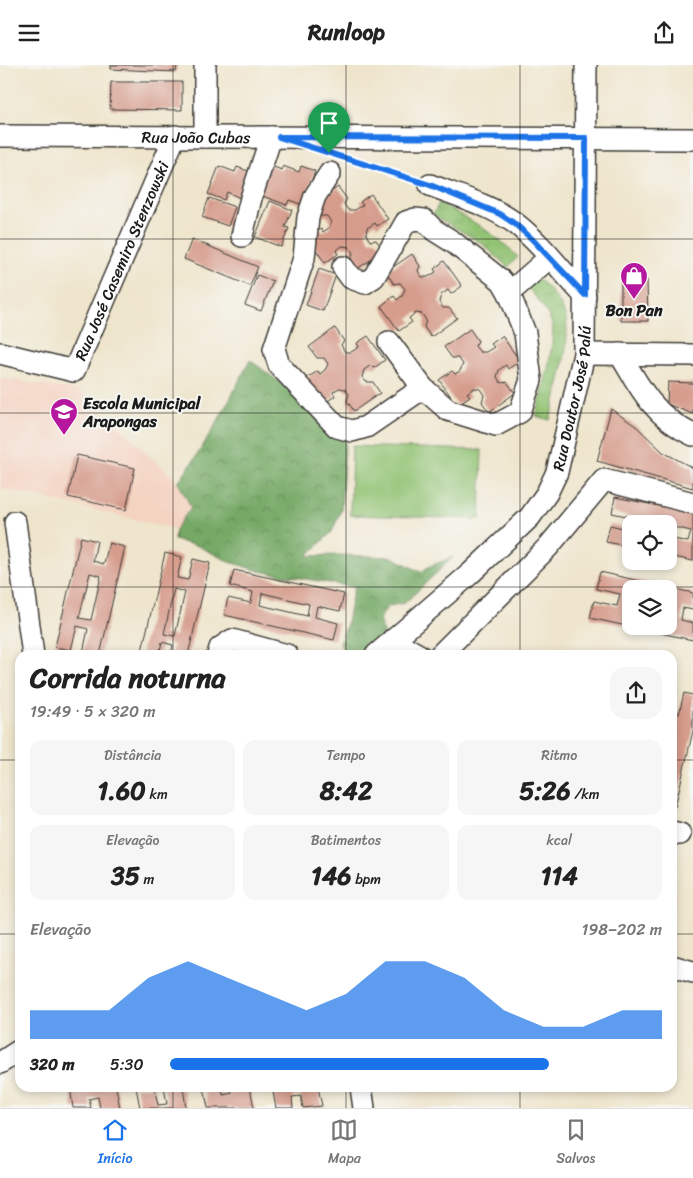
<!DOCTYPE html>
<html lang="pt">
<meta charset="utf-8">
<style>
:root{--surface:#fff;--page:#f6f6f6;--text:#222;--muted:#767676;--line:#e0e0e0;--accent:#1a73e8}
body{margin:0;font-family:Sriracha,sans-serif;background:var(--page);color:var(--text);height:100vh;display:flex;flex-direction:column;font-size:19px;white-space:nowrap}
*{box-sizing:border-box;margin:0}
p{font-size:16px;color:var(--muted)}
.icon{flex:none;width:28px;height:28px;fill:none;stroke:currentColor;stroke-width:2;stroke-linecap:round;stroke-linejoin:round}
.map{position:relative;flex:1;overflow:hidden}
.drawer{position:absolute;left:15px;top:585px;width:662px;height:442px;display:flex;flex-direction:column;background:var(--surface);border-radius:15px;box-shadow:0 2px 8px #0003}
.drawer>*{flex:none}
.controls{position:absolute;left:622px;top:450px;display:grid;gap:10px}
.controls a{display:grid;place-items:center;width:55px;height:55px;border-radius:10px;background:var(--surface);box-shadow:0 2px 8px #0003;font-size:25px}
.pin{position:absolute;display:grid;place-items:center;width:42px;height:42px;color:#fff;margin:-51px -21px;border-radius:50% 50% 50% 0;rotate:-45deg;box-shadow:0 0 5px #0007}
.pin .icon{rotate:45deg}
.round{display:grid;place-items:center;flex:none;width:52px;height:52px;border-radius:15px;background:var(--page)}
.head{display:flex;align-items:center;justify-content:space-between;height:85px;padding:0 15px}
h1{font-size:28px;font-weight:700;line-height:38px}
.figures{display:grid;grid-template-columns:repeat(3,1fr);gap:8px;height:85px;padding:5px 15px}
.figures div{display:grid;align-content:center;border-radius:12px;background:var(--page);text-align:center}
.figures b{font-size:25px;font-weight:700}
.figures small{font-size:14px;font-weight:400}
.figures p{font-size:14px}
.chart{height:140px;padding:10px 15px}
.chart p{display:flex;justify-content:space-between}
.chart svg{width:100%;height:90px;margin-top:5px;fill:var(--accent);opacity:.7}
ul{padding:0 15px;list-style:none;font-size:16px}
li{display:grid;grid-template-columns:80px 60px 1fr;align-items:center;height:38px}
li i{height:12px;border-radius:6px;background:var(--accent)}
header{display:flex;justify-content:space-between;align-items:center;height:65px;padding:0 15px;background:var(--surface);font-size:22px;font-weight:700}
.menu{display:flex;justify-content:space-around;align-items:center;height:70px;border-top:1px solid var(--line);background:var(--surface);font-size:14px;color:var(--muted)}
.menu a{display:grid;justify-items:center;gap:2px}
.menu .selected{color:var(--accent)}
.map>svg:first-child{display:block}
.built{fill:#f4d3c1}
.grass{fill:url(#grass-tufts);stroke:#577048}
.forest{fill:url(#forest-crowns);stroke:#486240}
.garden{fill:#92c373;stroke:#577048}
.building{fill:#d69c8c;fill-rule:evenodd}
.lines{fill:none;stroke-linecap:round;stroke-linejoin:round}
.minor-casing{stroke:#3c3a36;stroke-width:24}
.path{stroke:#3c3a36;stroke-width:3;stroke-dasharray:1 4;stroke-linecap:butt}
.minor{stroke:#fff;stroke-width:21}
.route-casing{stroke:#fff;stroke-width:10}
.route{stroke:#1a73e8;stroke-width:6}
.grid{fill:none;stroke:#1c1c1c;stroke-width:1;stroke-opacity:0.55}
.labels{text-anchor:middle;stroke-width:4;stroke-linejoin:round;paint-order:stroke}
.street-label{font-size:16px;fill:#1c1c1c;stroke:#f6f6f2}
.poi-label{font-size:16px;font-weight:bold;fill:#1c1c1c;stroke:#f6f6f2}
</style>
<header><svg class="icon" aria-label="menu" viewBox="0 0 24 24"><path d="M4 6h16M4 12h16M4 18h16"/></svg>Runloop<svg class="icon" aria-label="share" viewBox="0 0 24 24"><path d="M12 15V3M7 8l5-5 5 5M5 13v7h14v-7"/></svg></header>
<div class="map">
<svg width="693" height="1043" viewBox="0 0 693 1043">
<defs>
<pattern id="grass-tufts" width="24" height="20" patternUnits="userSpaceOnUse" patternTransform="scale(1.25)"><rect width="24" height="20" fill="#92c373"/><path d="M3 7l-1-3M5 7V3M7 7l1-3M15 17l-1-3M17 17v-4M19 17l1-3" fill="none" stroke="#7da763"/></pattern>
<pattern id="forest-crowns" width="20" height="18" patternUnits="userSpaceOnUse" patternTransform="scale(1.25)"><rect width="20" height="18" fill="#75a965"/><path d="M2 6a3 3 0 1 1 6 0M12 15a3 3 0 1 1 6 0" fill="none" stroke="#5f8952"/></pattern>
</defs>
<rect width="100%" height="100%" fill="#f6f6f2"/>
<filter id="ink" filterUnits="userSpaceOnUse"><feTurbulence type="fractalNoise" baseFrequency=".02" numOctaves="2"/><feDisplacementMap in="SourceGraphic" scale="10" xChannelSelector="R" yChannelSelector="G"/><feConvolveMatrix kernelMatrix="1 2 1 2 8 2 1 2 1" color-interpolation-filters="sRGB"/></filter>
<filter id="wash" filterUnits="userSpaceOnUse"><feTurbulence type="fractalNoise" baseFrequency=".0096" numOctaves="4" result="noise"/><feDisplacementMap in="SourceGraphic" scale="20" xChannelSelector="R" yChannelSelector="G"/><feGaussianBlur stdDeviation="1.12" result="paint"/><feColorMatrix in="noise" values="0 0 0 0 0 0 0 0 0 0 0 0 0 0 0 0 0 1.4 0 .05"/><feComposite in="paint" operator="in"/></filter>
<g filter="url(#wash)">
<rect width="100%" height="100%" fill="#efe5cc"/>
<path class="built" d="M0,313L80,326L178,417L191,442L176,464L0,423Z"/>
<path class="grass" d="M439,138C468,153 495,168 518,192L508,202L480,177L433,150Z
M535,211C547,222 558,232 564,247C574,271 556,330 550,355L536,351C541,330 558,274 551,256C545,242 535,231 525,219Z"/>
<path class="forest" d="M250,295L299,332L330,370L346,366L341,445L332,467L307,491L338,490L392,492L421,507L430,501L453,492L405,538L388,541L379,554L384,568L367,589L344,588L340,578L346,562L354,522L259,506L230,497L198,481L174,475L175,465L191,442L178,417C207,379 228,338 250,295Z"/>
<path class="garden" d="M352,381L482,385L480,454L350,450Z"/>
<g id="blocks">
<path class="building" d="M111,0H177L176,7L111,4Z
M111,17H182V45L110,44Z
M268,100L282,105L283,101L299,107L301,101L315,106L303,140L289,135L287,140L257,129Z
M219,101L235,107L237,102L251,107L240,133L227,127L224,135L208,129Z
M338,122L347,134L344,139L348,145H355L363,140L360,137L371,129L388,154L377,161L375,158L367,163L366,169L370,176L376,175L384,186L357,204L351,195L353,188L349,182L342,181L336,186L338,189L325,198L308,173L321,164L323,167L329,163L331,157L327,151H320L312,140Z
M209,133L235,142L228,161L202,152Z
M270,136L292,145L285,162L289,163L281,182L255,172Z
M192,174L258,202L250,221L184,194Z
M412,189L420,201L418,206L422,212H428L436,207L434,204L444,196L462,221L451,229L448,225L441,230L439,237L443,243H449L457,253L431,272L424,262L426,255L422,249L416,248L409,253L412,257L399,266L381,241L394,231L397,235L402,231L405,224L400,218L394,219L386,207Z
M319,204L336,210L323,246L306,240Z
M257,210L273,216L261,246L245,240Z
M621,215H647L648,256H621Z
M335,263L344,276L341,280L345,287H351L359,282L357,278L368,271L385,295L374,303L371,300L364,305L362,312L366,317H373L380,328L354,346L347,336L349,329L345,324L339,323L333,327L335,331L322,340L304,315L318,306L320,309L325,305L328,299L324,293H317L309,282Z
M470,264L478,276L475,281L480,287H486L494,282L491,279L502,271L520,296L508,304L506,300L499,305L497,312L501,318L507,317L515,328L489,347L482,337L484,330L480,324L474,323L467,328L470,331L457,340L439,315L452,306L455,309L460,306L463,299L458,293H452L444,282Z
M668,317L693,318V349L667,339Z
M611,344L637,362L663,387L693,403V423L597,396Z
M77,390L135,403L126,445L68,432Z
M615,432L693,448V496L669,491V473L688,477L691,466L669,461V459H660L644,455L643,459H634L635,453L612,448Z
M610,460L631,465V482L606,477Z
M81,472L97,476L93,496L104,499L109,478L125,482L100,590L83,588L88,564L77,561L71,585L55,582ZM90,508L101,511L91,555L79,553Z
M165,488L182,492L177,513L188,515L193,494L210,498L188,590H171L173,580L162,577L159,590H141ZM174,524L185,527L175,571L164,569Z
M234,505L344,529L340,546L317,541L315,552L338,558L334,575L224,550L228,533L251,538L253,527L230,521ZM262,528L309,539L307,551L260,540Z
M600,507L693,528V545L683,543L681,555L693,558V575L632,562L669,561V552L673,553L675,541L669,540V524H631V532L628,531L626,543L631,544V562L590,553L594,536L617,541L620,529L596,524Z
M684,628L693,630V666L675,742L672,741V679L677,661L672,660V648L679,649Z
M70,1022H116L120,1043H100L98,1032L89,1034L91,1043H73Z
M136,1022H154L158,1040L167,1039L164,1022H183L186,1043H140Z
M204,1022H222L223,1030L232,1028L231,1022H250L254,1043H208Z
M272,1022H318L322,1041L303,1043L301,1031L292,1032L293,1043H276Z"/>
</g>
</g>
<g filter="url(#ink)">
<use href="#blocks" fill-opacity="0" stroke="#3c3a36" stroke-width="1"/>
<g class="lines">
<defs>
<g id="minor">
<path id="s1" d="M0,71L693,74"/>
<path d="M205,72V0"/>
<path d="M330,108L315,131L308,152L304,193L274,284L279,300L337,362L352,366L366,362L423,323"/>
<path d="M430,120C458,131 490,140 515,158C540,177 563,208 585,231"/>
<path d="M242,171L251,133L271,72"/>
<path d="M343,202L351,213L365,218L374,212L406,157L415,154L424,155L434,165L453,177L502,216L509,228"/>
<path d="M389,277L423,323L448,345L496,360L520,347L531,315L525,268L509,228L549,193"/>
<path id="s2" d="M0,288L74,306L175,71"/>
<path d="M584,289L693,290"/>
<path d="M620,289C640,324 655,352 693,370"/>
<path d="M15,457L33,590"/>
<path d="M392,575L419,590"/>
<path d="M218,590L220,583L232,575L287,590"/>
<path id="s3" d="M376,590L471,508L530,452L547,428L557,407L584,289L586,0"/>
<path d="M440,590L548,482L604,415L693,438"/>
<path d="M672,767L680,769"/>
<path d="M672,901L693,907"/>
<path d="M0,998L20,985"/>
<path d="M361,1022L364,1043"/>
</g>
</defs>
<use href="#minor" class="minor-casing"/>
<path class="path" d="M343,92L413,115"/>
<use href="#minor" class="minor"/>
</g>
</g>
<g class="lines" filter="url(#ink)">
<defs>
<path id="route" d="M279,72L586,73L585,230L532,174L515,159L500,149L430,120Z"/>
</defs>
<use href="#route" class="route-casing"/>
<use href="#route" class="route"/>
</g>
<path class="grid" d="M173,0V590M346,0V590M520,0V590M0,174H693M0,348H693M0,522H693M0,695H20M672,695H693M0,869H20M672,869H693M173,1022V1043M346,1022V1043M520,1022V1043"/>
<defs>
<symbol id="shop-pin" viewBox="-11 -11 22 30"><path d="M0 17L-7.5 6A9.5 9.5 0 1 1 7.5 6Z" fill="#b5179e" stroke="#f6f6f2"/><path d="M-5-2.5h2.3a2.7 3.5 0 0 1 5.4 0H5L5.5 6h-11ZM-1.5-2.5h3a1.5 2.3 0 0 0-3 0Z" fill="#fff"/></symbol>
<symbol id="school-pin" viewBox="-11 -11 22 30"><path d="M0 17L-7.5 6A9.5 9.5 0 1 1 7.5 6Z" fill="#b5179e" stroke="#f6f6f2"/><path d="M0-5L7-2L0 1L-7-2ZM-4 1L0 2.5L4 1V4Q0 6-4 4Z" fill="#fff"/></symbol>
</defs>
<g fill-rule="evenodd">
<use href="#shop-pin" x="618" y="195" width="32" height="43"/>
<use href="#school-pin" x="48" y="331" width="32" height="43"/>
</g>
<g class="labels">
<g class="street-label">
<text dy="6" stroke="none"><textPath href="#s1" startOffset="196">Rua João Cubas</textPath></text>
<text dy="6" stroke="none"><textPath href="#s2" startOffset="196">Rua José Casemiro Stenzowski</textPath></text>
<text dy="6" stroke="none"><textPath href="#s3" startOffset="335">Rua Doutor José Palú</textPath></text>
</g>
<g class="poi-label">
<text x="634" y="251">Bon Pan</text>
<text x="83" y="344" text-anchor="start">Escola Municipal<tspan x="83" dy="18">Arapongas</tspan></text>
</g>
</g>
</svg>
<div class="controls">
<a><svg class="icon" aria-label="locate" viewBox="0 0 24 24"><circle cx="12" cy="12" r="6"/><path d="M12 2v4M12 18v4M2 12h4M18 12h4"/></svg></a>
<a><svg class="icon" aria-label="layers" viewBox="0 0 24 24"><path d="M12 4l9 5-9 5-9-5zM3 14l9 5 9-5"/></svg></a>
</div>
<div class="pin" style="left:329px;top:88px;background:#1e9e55"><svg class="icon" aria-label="arrive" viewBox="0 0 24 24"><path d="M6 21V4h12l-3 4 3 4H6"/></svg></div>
<section class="drawer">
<div class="head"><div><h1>Corrida noturna</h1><p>19:49 · 5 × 320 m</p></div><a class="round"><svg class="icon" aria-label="share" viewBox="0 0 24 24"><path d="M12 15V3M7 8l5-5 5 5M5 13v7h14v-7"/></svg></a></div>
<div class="figures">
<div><p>Distância</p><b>1.60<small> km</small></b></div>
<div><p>Tempo</p><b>8:42</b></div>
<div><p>Ritmo</p><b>5:26<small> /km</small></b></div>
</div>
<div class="figures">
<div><p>Elevação</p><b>35<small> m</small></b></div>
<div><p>Batimentos</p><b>146<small> bpm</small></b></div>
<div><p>kcal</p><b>114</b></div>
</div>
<div class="chart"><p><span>Elevação</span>198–202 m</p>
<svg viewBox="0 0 160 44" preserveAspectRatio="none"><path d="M0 44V30L10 30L20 30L30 14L40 6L50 14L60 22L70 30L80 22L90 6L100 6L110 14L120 30L130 38L140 38L150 30L160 30V44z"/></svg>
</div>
<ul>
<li><b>320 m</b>5:30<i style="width:77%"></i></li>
</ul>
</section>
</div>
<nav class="menu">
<a class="selected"><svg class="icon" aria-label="home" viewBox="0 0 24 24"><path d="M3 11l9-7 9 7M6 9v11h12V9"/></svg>Início</a>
<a><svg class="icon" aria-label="map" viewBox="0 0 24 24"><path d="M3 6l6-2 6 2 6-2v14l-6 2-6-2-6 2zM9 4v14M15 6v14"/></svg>Mapa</a>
<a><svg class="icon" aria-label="saved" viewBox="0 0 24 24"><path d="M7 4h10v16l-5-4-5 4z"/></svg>Salvos</a>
</nav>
